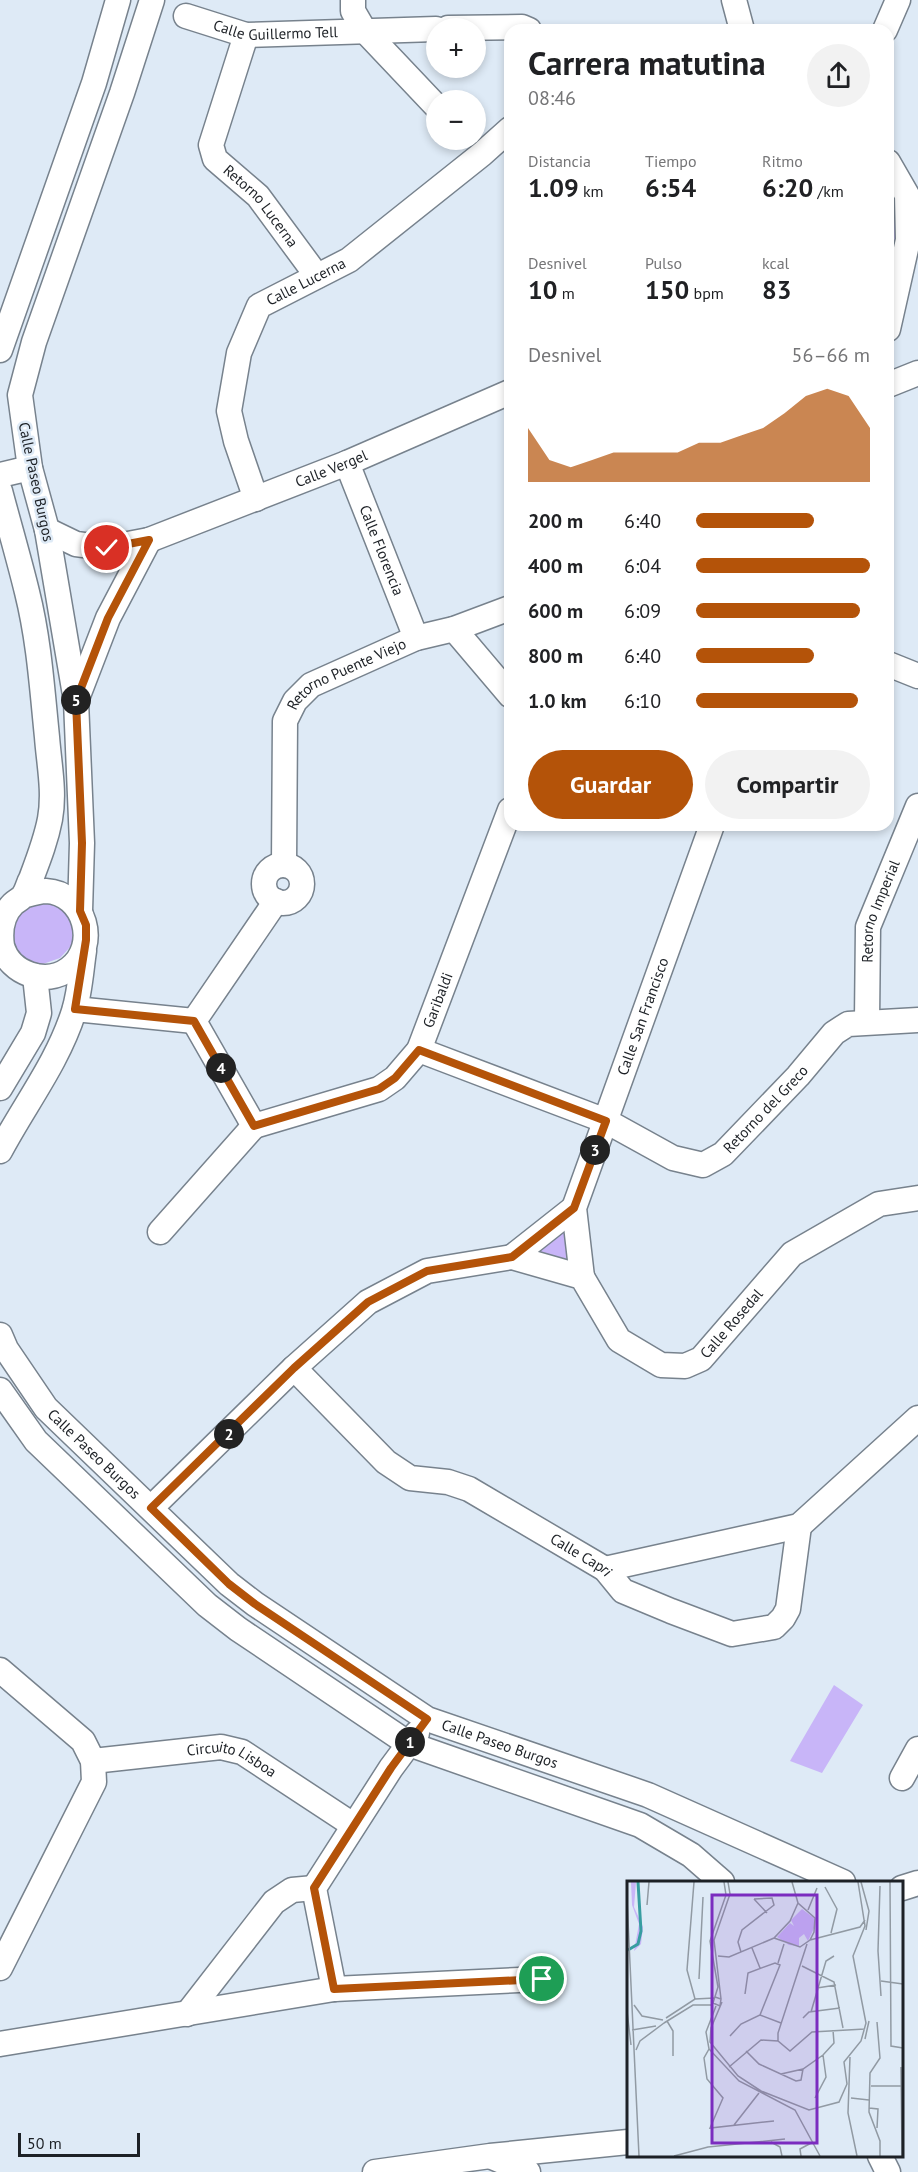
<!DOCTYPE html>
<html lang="es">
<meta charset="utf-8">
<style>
:root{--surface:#fff;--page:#f2f2f2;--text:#202124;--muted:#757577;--accent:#b45309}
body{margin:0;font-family:"PT Sans",sans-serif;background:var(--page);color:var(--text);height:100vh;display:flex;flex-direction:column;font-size:22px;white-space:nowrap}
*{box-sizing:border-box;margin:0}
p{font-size:20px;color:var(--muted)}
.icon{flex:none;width:33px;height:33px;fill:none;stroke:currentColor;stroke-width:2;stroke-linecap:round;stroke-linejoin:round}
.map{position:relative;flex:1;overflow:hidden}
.panel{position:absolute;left:504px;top:24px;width:390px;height:807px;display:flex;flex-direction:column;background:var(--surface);border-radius:18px;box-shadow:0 3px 9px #0003}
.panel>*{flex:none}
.tools{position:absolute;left:426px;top:18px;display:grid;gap:12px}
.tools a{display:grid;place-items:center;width:60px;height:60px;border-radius:50%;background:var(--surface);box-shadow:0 3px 9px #0003;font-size:30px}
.scale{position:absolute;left:18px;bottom:15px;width:122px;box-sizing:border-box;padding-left:6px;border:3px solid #1d2126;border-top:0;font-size:16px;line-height:21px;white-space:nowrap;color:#1d2126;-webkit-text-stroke:4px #deeaf6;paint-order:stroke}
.pin{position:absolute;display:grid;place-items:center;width:51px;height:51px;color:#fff;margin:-26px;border:3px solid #fff;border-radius:50%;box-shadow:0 2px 6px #0007}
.km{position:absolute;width:30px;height:30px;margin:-15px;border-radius:50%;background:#222;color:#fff;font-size:16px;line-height:30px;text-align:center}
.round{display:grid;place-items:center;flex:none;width:63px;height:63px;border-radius:32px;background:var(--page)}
.headline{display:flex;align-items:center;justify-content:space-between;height:102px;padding:0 24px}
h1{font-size:33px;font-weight:700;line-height:45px}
.figures{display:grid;grid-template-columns:repeat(3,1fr);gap:9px;height:102px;padding:6px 24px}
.figures div{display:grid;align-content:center}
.figures b{font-size:26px;font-weight:700}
.figures small{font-size:16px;font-weight:400}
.figures p{font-size:16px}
.chart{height:168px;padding:12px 24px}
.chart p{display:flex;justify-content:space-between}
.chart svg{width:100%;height:108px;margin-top:6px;fill:var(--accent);opacity:.7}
.cta{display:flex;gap:12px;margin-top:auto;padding:12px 24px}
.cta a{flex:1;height:69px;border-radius:36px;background:var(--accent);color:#fff;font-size:24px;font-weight:700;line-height:69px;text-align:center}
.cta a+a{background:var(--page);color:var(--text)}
ul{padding:0 24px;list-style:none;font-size:20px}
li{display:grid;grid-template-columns:96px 72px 1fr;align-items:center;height:45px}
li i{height:15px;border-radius:8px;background:var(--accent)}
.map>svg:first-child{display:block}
.green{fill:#c8b5f8}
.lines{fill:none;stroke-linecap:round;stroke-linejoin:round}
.minor-casing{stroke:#77828d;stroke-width:27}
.minor{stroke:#fff;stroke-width:24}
.route-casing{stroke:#fff;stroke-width:12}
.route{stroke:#b45309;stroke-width:8}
.labels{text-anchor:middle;stroke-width:5;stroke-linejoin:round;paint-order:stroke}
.street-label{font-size:15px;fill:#1d2126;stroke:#deeaf6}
.inset-river{fill:none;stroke:#379da1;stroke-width:3}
.inset-road{fill:none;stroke:#919aa3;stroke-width:1.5}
.view{fill:#7b2cbf;fill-opacity:0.15;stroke:#7b2cbf;stroke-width:3}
.inset-edge{fill:none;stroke:#1d2126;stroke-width:3}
</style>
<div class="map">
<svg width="918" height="2172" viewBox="0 0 918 2172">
<rect width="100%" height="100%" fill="#deeaf6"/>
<path class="green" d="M888,190L898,203L900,246L888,302Z
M49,900C70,914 74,919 72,945L60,958L40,965L21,958L11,944L16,909Z
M564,1222L579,1270L533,1253Z
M834,1685L863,1705L822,1773L790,1761Z"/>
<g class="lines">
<defs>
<g id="minor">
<path d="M353,0V11L364,30L436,106"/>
<path d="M734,0L742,30"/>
<path id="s1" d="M186,16L246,35L436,29"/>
<path d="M448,28L522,27L529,30"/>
<path d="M885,30L898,0"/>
<path id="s2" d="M246,35L211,145L215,159L258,196L317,276"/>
<path d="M888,162L907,195L908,240L888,329"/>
<path d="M0,350L94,83L118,0"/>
<path d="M888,385L918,373"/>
<path id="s3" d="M347,463L416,638"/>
<path d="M0,475L30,468"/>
<path d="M0,491C9,525 19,559 27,592C39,640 42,688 47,737C49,764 55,792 50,819C46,840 39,858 31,879C28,884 27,891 23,896C21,899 16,901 13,904C2,915 0,932 2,946C10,974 46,986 69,969C100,946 85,893 46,891C39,891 30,894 23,896"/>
<path id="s4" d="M256,499L236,441L229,411L239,353L259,306L349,260L482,154L510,129"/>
<path id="s5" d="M47,530L76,544L107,548L149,540L347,463L510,392"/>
<path d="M454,629L510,695"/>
<path d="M888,664L918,676"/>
<path d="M76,701L108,618L149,540"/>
<path id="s6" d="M284,865L285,721L295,701L311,685L416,638L454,629L510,608"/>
<circle cx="283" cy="884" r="19"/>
<path d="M80,911L82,843L76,701L47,530L30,468L20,395L34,342L122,93L152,0"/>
<path d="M75,1009L194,1021"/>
<path d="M194,1021L276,901"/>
<path d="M194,1021L254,1126"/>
<path id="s7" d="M867,1021L868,927L918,806"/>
<path id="s8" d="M419,1050L606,1121L673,1158L703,1165L723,1154L798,1076L834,1033L848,1024L918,1020"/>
<path d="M0,1088L33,1033L39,1013L35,976"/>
<path id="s9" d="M254,1126L379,1089L395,1078L419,1050L510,810"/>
<path d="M0,1151C25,1104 58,1062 74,1011C80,992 81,971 84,951"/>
<path d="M160,1232L254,1126"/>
<path d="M512,1257L574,1208"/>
<path id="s10" d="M582,1277L574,1208L712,825"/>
<path id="s11" d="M0,1335L6,1349L46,1408L229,1584L255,1604L427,1719L648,1795L843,1882"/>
<path id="s12" d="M294,1368L386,1462L410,1478L448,1482L469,1489L605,1569L623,1591L671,1611L732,1634L774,1627L783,1618L788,1609L799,1526"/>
<path d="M0,1390L36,1441L207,1605L238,1629L409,1744L640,1825L691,1855L722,1882"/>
<path id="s13" d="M151,1508L294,1368L368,1302L427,1271L512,1257L582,1277L619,1340L661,1365L685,1366L701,1359L792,1254L879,1204L918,1198"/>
<path d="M605,1569L799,1526L918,1418"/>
<path d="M0,1670L83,1741L93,1761L94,1782L0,1968"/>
<path id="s14" d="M93,1761L221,1747L242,1752L353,1825"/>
<path d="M902,1778L918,1749"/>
<path d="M902,1888L918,1883"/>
<path d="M334,1989L314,1888L391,1768L417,1733"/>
<path d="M187,2014L274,1902L292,1890L314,1888"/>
<path d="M0,2044L334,1989L541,1979"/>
<path d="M880,2156L888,2172"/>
<path d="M492,2157L528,2172"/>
<path d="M375,2172L490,2156L628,2142"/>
</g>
</defs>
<use href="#minor" class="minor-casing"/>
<use href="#minor" class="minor"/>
</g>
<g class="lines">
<defs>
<path id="route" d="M107,548L149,540L108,618L76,701L82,843L80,911L86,925V940L75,1009L194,1021L254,1126L379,1089L395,1078L419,1050L606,1121L574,1208L512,1257L427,1271L368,1302L294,1368L151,1508L229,1584L255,1604L427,1719L391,1768L314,1888L334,1989L542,1979"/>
</defs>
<use href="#route" class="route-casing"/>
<use href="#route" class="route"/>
</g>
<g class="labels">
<g class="street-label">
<text dy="5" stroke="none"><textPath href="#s1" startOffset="92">Calle Guillermo Tell</textPath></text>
<text dy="5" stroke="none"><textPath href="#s2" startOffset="196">Retorno Lucerna</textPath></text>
<text dy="5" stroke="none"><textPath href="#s4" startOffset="255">Calle Lucerna</textPath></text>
<text dy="5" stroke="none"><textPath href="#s5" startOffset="302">Calle Vergel</textPath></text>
<text transform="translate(36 482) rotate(78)" y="5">Calle Paseo Burgos</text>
<text dy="5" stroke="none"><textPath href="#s3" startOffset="94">Calle Florencia</textPath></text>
<text dy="5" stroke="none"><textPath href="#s6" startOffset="225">Retorno Puente Viejo</textPath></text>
<text dy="5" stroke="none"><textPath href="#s7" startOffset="112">Retorno Imperial</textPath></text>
<text dy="5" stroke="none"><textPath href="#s9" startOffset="240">Garibaldi</textPath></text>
<text dy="5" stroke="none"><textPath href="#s10" startOffset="273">Calle San Francisco</textPath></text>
<text dy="5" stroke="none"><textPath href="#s8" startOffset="392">Retorno del Greco</textPath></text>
<text dy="5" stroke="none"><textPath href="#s13" startOffset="735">Calle Rosedal</textPath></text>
<text dy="5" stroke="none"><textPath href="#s11" startOffset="153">Calle Paseo Burgos</textPath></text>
<text dy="5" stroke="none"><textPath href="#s12" startOffset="351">Calle Capri</textPath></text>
<text dy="5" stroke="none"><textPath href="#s11" startOffset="657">Calle Paseo Burgos</textPath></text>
<text dy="5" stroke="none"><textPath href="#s14" startOffset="142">Circuito Lisboa</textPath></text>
</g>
</g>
<g transform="translate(627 1881)">
<rect width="276" height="276" fill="#deeaf6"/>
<path d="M4,1H9L7,26L16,46L14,63L7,70L12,43L5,24ZM175,28L187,37V47L181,60L177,53L172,57V65L162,64L150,56L163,42L167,45L164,39Z" fill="#c8b5f8"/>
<path class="inset-river" d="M1,69L11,63L14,50L11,1"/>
<path class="inset-road" d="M67,1L60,89L68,118M234,1L242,30L239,49M263,1L264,165L276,167M253,5L251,70L254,115M198,6L210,28L204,52M0,18L12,275M127,18L140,32M20,24L22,1M181,29L190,7M147,57L173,66L183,59L187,51L188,37L171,22L165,1M183,59L233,46L238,39M125,67L133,87M114,71L111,61L115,49L147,24L145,17L127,18M91,75L102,76L147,57L163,40L171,22M151,82L157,63M175,85L207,101L216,147M72,98L76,16M254,100L276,103M190,107L209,104M88,116L94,118L93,125L86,122L91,106L83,60L99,14L97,1M94,118L87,59L103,13L101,1M95,121L84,147L83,161L111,195L134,210L182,229L212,221L220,203L217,181L234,160L239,142L226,75L238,45L231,1M7,124L15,135L36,139M89,125L79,151L82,168L112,200L168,229L193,275M0,130L4,164M184,131L199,80L207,75M133,134L154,142M39,137L68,118L87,117M176,137L182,131L213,127M40,140L46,150V175M250,141L253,177L243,192L242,231L253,260V275M37,142L66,124H86M5,149L29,145M103,155L114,143L133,134L153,84L148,82L121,92L118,113M238,158L242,140M151,160V152L180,63M82,168L77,177L80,198L96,217L83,247L147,240M9,169L13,160L37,142M119,170L132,183L169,200L174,199L176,188M223,176L221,232L230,275M102,186L134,159L151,160L163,170L185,151L238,148M274,186L275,275M154,193L176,188L196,174L207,162L206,149M244,205H274M188,217L199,196L196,174M224,217L242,219M242,227L251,228L250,247M107,244L132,212M144,261L153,266L155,275M47,275L81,266L158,258M174,275L173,268L186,261"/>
<path class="view" d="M85,14H190V262H85Z"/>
<rect width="276" height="276" class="inset-edge"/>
</g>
</svg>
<div class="tools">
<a>+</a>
<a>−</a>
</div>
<div class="scale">50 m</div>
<div class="pin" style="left:542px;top:1979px;background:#1e9e55"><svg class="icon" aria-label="arrive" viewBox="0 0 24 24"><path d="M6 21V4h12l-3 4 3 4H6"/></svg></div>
<div class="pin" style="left:107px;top:548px;background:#d93025"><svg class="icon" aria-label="check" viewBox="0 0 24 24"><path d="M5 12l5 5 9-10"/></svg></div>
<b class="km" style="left:410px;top:1742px">1</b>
<b class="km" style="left:229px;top:1434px">2</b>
<b class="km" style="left:595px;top:1150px">3</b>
<b class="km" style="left:221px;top:1068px">4</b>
<b class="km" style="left:76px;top:700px">5</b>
<section class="panel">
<div class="headline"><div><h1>Carrera matutina</h1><p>08:46</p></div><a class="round"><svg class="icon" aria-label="share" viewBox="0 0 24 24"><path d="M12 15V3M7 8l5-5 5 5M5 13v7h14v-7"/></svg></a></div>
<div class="figures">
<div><p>Distancia</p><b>1.09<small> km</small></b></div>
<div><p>Tiempo</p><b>6:54</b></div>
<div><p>Ritmo</p><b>6:20<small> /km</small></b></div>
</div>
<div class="figures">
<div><p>Desnivel</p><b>10<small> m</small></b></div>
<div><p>Pulso</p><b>150<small> bpm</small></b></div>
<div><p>kcal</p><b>83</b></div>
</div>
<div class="chart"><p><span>Desnivel</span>56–66 m</p>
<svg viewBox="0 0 160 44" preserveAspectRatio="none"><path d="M0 44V22L10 35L20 38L30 35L40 32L50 32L60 32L70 32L80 28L90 28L100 25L110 22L120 16L130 9L140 6L150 9L160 22V44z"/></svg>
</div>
<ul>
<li><b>200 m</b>6:40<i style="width:68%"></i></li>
<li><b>400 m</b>6:04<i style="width:100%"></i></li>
<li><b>600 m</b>6:09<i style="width:94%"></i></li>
<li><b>800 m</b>6:40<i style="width:68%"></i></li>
<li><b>1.0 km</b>6:10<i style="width:93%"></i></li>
</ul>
<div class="cta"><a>Guardar</a><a>Compartir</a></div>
</section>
</div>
